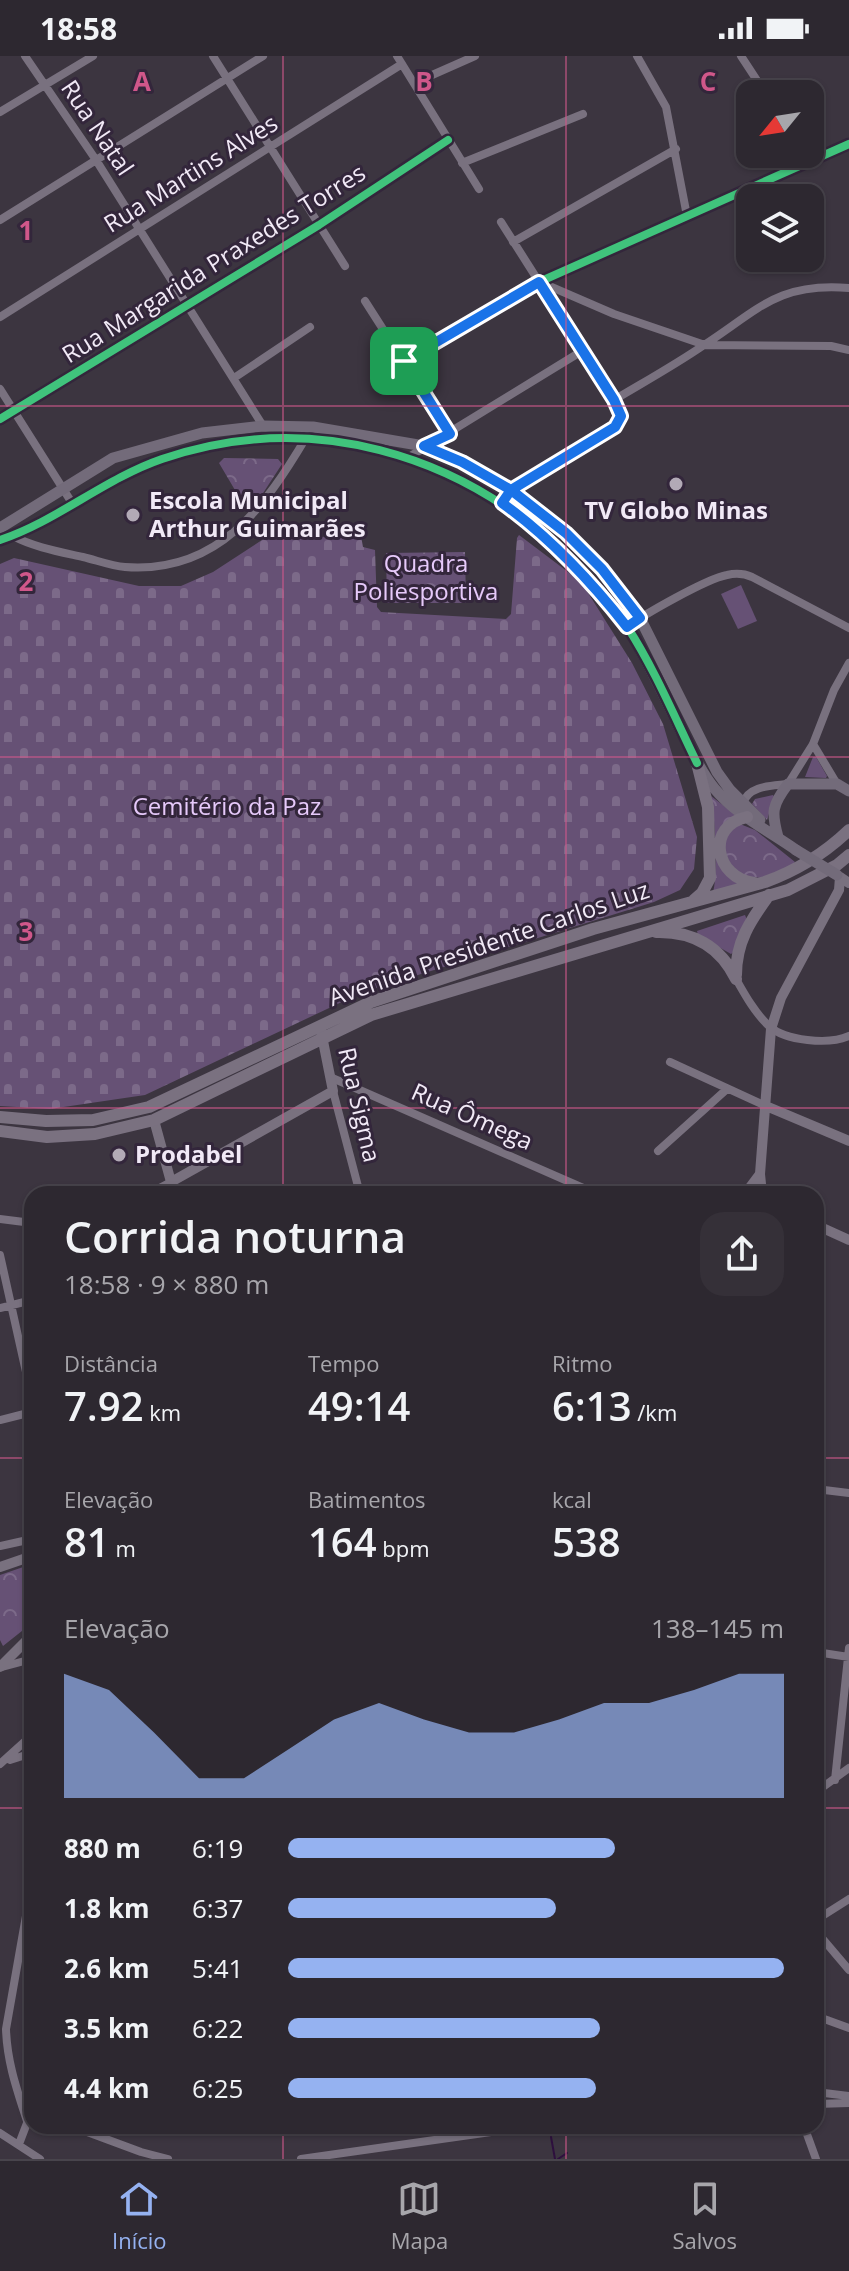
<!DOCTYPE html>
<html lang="pt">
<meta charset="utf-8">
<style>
:root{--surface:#2d2830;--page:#353038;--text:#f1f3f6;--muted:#a7a6ab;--line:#48444c;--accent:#95b2f1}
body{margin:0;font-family:"Open Sans",sans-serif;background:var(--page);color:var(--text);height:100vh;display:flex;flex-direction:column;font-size:30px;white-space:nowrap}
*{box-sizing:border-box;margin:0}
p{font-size:26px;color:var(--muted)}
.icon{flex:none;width:44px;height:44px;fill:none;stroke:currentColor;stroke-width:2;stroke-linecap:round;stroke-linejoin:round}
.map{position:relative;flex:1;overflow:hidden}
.drawer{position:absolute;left:24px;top:1130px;width:800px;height:948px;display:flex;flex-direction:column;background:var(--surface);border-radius:24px;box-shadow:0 2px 6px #0004,0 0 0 2px var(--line)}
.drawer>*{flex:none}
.needle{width:52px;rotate:240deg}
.controls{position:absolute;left:736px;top:24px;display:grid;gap:16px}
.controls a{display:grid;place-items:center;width:88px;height:88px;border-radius:16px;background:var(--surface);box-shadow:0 2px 6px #0004,0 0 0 2px var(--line);font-size:40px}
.pin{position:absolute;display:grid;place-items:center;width:68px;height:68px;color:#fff;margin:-34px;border-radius:16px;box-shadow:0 4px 12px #0006}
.round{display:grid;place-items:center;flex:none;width:84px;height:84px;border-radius:24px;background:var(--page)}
.overview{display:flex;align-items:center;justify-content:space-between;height:136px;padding:0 40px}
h1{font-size:44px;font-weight:600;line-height:60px}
.figures{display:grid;grid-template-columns:repeat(3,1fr);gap:12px;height:136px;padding:8px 40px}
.figures div{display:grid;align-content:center}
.figures b{font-size:40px;font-weight:600}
.figures small{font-size:22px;font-weight:400}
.figures p{font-size:22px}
.chart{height:224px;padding:16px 40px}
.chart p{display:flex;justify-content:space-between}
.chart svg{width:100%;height:144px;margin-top:8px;fill:var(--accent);opacity:.7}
ul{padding:0 40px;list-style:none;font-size:26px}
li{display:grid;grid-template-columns:128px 96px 1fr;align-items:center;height:60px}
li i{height:20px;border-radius:10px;background:var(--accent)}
.status{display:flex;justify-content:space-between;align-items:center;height:56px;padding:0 40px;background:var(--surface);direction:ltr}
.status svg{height:22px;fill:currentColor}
.tab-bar{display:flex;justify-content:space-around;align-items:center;height:112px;border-top:2px solid var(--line);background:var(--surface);font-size:22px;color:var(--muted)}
.tab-bar a{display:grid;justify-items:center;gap:4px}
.tab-bar .active{color:var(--accent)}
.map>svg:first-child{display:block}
.forest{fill:url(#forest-crowns)}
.cemetery{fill:url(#cemetery-stones)}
.garden{fill:#665175}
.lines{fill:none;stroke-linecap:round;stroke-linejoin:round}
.stream{stroke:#2e103e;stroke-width:2}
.minor{stroke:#79717f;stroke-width:8}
.tertiary{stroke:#79717f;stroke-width:10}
.secondary{stroke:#736b7a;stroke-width:11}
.primary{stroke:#7a7180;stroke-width:12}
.secondary-bridge{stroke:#736b7a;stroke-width:11}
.cycleway-casing{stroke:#33263b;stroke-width:13}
.cycleway{stroke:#40c37c;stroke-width:8}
.route-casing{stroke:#fff;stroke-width:16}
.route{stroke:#1a73e8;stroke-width:10}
.grid{fill:none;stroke:#d0578a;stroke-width:2;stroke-opacity:0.55}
.poi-dot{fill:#b2aab6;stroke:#33263b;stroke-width:3}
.labels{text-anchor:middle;stroke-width:6;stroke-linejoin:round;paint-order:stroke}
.street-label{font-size:24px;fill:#f1e9f6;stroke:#33263b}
.poi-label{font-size:24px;font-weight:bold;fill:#f1e9f6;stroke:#33263b;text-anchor:start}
.park-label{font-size:24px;fill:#e6c9fa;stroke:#33263b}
.grid-label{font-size:26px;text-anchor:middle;font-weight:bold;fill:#d0578a;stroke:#33263b;stroke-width:6;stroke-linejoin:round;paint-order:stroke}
</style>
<div class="status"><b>18:58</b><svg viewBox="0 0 49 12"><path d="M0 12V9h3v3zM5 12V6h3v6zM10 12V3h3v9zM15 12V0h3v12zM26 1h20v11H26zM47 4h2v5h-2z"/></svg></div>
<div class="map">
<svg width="849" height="2103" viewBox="0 0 849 2103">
<defs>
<pattern id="forest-crowns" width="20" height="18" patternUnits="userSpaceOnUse" patternTransform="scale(2)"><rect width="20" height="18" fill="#665175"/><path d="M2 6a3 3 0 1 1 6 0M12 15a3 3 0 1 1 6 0" fill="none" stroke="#7c6a89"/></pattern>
<pattern id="cemetery-stones" width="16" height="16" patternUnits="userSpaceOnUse" patternTransform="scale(2)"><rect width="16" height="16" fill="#665175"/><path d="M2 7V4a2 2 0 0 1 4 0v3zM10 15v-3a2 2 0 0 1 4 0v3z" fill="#7c6a89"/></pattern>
</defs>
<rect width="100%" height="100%" fill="#3c3540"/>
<path class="forest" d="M224,402L278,403L282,408L254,451H245L219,407Z
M465,496L466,547H387L386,497Z
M813,701H816L827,720L826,722L805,721Z
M773,739L774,741L767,764L752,748L755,743Z
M711,740L736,759L719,773C719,800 713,811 738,828L713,836C718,822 715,756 711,740Z
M740,768L755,774L795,806L791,810L761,822L742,820C725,803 719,795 731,772Z
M745,859L747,864L735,895L731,898L698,879L697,875Z
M32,1508V1567L3,1590L0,1584V1519Z"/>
<path class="cemetery" d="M519,479L572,519L585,532L632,607L663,668L697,781L694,813L680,834L654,846L363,936L145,1039L50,1053L0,1050V508L14,502L139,530H181L213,516L265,482L361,480L363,491L375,494L377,551L381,556L506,563L511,558L517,482Z"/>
<path class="garden" d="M741,529L757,565L738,573L721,538Z"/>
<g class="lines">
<path class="stream" d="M551,2081L555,2103
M558,2103L567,2097"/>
<path class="minor" d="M25,0L96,104L263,370
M213,0L345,210
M397,0L479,133
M637,0L666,51L687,160
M741,0L766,38
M414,27L475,0
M0,56L93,0
M793,98L799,112
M462,107L583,58
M0,164L263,0
M501,166L614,344L621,360L615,371L511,434L502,447
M513,186L676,93
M540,226L614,258L705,289L831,290L849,294
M365,245L450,378
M0,261L402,8
M404,305L539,226L849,88
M234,322L310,271
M0,333L72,447
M614,344C644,326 675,309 704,289C758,254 778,226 849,232
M0,363L319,169L448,84
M409,401L582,295
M13,480C33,491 61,496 83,501C96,504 111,510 125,511C218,518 265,451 307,380
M627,571C645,558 706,523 727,519C736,517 743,517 752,521L849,572
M813,688L837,728
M743,747C749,729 772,730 788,728L813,688L834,634L849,607
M736,923C745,939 755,957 769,970C785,985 829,989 849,980
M670,1006L766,1050
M330,1021L597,1138
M333,1035L360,1138
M658,1095L727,1033
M148,1138L171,1126L174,1138
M0,1163L32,1167
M0,1199L32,1343
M0,1252L32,1244
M0,1364L32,1356
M816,1433L849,1437
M0,1490L32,1483
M816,1596L849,1601
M2,1611L32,1603
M10,1704L32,1697
M0,1708L32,1679
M835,1724L849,1592
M816,1736L849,1712
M32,1826L6,1973C7,2006 17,2034 27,2065L32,2066
M816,1864L849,1843
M816,1875L849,1914
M816,1960L849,1972
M816,2036L849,2040
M816,2048L849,2047
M71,2070L141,2096L168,2103
M804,2070L816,2103
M0,2077L40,2103
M19,2088L32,2054
M301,2103L505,2074L552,2070"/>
<path class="tertiary" d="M766,1050L849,1085
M154,1064L171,1126L333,1035L321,975
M745,1138L760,1118
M762,1138L760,1118L771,973L781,942L839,834L840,821L849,827
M816,1169L849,1184
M0,1511L32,1500
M0,1611L32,1579"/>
<path class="secondary" d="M0,472L113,402L202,377L263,370L313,371L424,390L462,406L511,434L566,477L602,513L640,562L717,716L730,734L760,764
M0,484C57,465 104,423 162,403C309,353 460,396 569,503C590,524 612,547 628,572C648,605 664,640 681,675C691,694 700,715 714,732C735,758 769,775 796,794
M778,781C771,756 772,749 788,728H837L849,735"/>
<path class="primary" d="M747,761C705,770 715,822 754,827
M694,844L702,837L710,822L708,751L697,707
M656,876C692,875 720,890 736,923
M736,919C736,886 750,865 769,839
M0,1061L46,1065L93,1064L149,1051L371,946L593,873L765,826C798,814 824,798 849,774
M0,1075L47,1081L95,1078L154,1064L371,959L788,834L837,809L849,799"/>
<path class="secondary-bridge" d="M796,794L837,819"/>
<defs>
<path id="cycleway" d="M404,305L539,226L849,88
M0,363L319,169L448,84
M0,484C57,465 104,423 162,403C309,353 460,396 569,503C590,524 612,547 628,572C655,614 675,662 697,707"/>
</defs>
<use href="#cycleway" class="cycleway-casing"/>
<use href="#cycleway" class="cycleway"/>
</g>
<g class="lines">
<defs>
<path id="route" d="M404,305L450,378L424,390L462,406L511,434L502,447C551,482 590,524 627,571L640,562L602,513L566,477L511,434L615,371L621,360L614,344L539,226L404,305"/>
</defs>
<use href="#route" class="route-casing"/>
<use href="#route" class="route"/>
</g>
<path class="grid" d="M283,0V1138M566,0V1138M0,350H849M0,701H849M0,1052H849M0,1402H32M816,1402H849M0,1752H32M816,1752H849M283,2070V2103M566,2070V2103"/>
<g class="poi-dot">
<circle cx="676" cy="428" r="8"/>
<circle cx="133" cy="459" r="8"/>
<circle cx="119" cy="1099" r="8"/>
</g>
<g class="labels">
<g class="street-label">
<text transform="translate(97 72) rotate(56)" y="8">Rua Natal</text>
<text transform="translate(191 118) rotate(-32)" y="8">Rua Martins Alves</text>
<text transform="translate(214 208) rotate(-32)" y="8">Rua Margarida Praxedes Torres</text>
<text transform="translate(489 888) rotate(-19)" y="8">Avenida Presidente Carlos Luz</text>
<text transform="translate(359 1049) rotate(77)" y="8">Rua Sigma</text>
<text transform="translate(472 1061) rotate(24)" y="8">Rua Ômega</text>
</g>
<g class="poi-label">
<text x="149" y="453">Escola Municipal<tspan x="149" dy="28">Arthur Guimarães</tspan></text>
<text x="676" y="463" text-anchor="middle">TV Globo Minas</text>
<text x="135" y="1107">Prodabel</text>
</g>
<g class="park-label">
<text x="426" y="516">Quadra<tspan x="426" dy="28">Poliesportiva</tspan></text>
<text x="227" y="759">Cemitério da Paz</text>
</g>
</g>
<g class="grid-label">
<text x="142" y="35">A</text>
<text x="424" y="35">B</text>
<text x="708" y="35">C</text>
<text x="26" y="184">1</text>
<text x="26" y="535">2</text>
<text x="26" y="885">3</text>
</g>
</svg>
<div class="controls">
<a><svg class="needle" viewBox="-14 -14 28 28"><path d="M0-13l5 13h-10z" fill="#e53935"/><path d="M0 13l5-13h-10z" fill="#a7a6ab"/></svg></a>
<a><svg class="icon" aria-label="layers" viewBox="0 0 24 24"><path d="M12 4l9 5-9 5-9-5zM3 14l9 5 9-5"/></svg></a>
</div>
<div class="pin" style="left:404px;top:305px;background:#1e9e55"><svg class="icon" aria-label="arrive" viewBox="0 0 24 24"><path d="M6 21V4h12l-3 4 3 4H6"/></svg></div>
<section class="drawer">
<div class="overview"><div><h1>Corrida noturna</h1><p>18:58 · 9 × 880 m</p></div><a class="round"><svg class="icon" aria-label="share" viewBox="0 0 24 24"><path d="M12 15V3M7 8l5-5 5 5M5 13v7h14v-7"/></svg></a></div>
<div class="figures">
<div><p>Distância</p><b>7.92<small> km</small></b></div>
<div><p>Tempo</p><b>49:14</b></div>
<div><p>Ritmo</p><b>6:13<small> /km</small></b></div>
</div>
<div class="figures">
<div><p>Elevação</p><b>81<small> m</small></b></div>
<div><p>Batimentos</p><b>164<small> bpm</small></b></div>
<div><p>kcal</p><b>538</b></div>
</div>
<div class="chart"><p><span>Elevação</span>138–145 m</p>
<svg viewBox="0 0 160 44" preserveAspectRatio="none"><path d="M0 44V6L10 11L20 24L30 38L40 38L50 29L60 20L70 15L80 20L90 24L100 24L110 20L120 15L130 15L140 11L150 6L160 6V44z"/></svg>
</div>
<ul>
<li><b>880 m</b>6:19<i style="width:66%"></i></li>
<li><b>1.8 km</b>6:37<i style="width:54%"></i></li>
<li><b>2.6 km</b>5:41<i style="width:100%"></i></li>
<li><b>3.5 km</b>6:22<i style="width:63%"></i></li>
<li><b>4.4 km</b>6:25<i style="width:62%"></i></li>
</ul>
</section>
</div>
<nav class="tab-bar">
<a class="active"><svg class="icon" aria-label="home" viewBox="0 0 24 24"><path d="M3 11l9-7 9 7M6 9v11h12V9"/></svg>Início</a>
<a><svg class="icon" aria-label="map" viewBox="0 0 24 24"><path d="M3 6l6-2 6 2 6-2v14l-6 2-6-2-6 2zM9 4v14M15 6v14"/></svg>Mapa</a>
<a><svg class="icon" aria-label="saved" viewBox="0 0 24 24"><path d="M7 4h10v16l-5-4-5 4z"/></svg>Salvos</a>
</nav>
